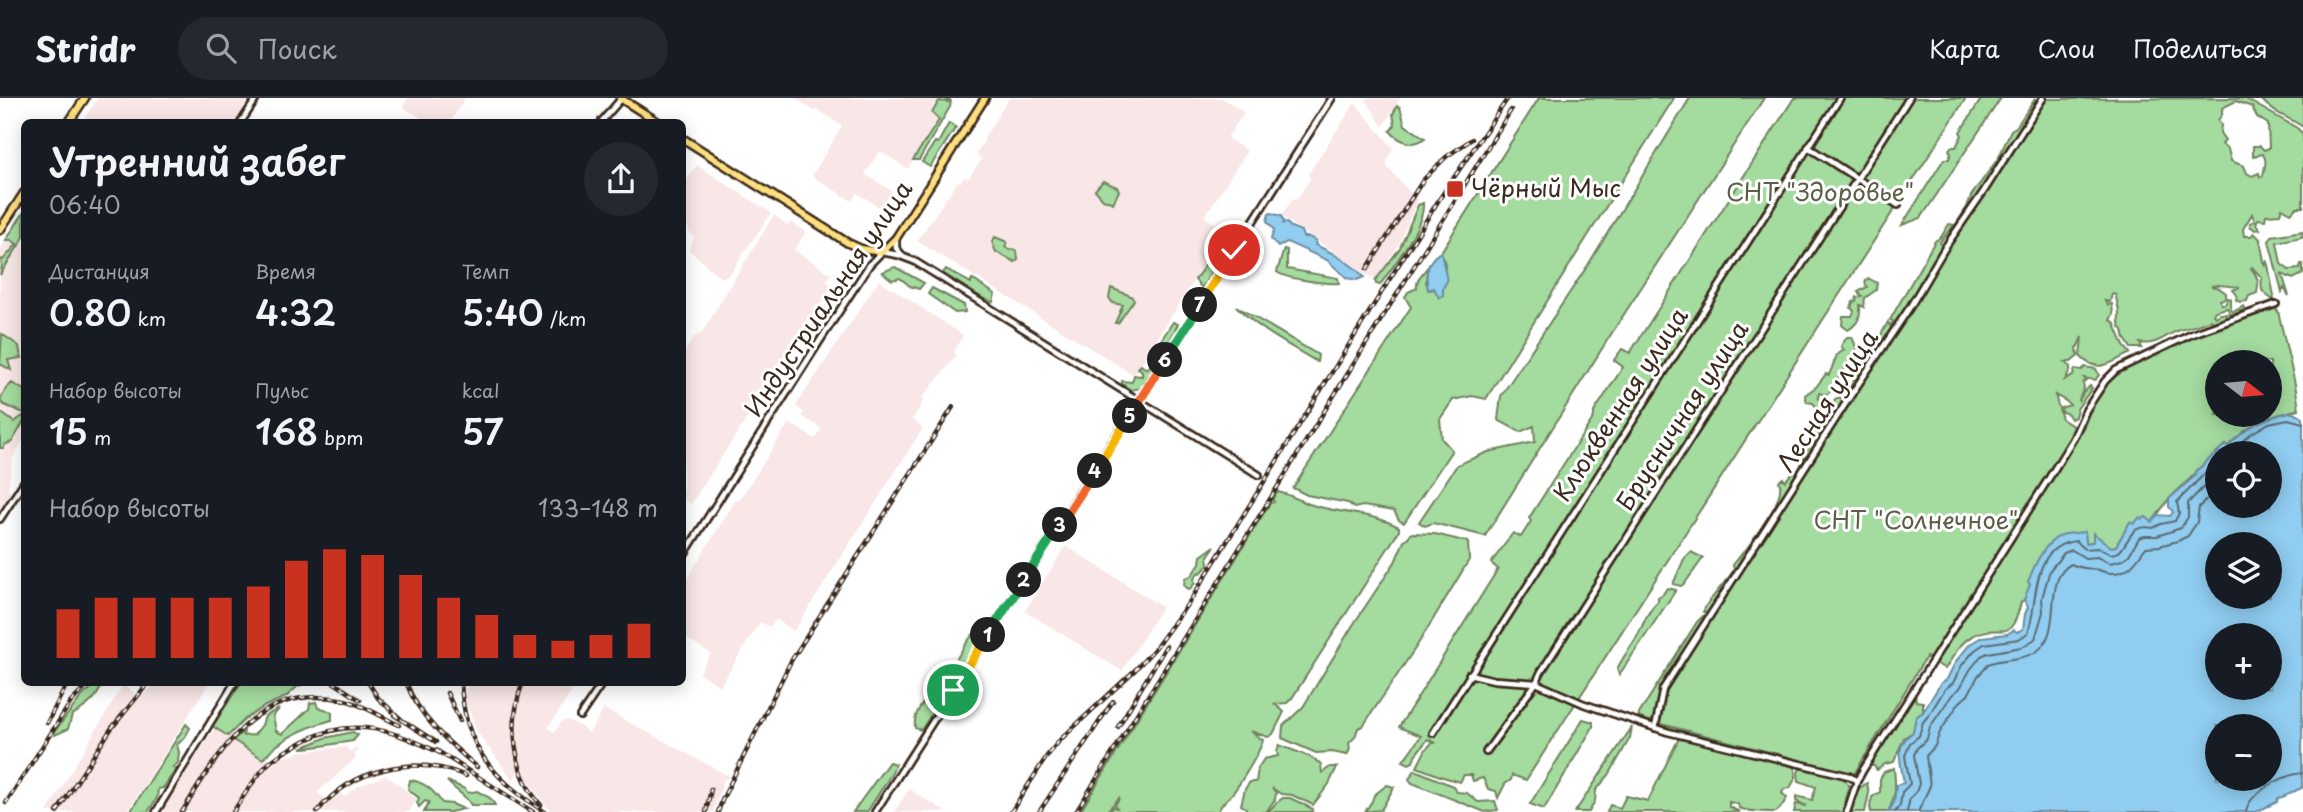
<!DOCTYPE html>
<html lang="ru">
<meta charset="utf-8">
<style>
:root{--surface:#171b24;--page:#242831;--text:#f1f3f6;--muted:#9ea1a6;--line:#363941;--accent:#c8321e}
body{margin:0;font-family:"Playpen Sans",sans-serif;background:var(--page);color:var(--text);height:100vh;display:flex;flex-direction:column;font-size:26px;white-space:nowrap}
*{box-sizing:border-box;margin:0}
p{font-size:23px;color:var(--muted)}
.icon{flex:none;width:38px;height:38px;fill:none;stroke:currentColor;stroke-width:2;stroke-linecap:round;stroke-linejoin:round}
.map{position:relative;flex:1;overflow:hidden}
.side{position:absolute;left:21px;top:21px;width:665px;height:567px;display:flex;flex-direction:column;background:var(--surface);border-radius:10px;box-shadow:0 4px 18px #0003}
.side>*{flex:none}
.needle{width:46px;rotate:106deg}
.tools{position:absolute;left:2205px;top:252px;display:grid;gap:14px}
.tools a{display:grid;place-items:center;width:77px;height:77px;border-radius:50%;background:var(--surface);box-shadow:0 4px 18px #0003;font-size:35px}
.pin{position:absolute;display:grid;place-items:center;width:60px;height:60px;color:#fff;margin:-30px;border:4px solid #fff;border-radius:50%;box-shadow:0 2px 7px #0007}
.km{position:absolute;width:35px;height:35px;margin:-18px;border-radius:50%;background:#222;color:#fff;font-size:19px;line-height:35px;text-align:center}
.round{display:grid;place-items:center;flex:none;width:74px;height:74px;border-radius:37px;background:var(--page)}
.headline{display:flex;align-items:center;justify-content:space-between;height:119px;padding:0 28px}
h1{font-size:38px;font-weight:600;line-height:52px}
.metrics{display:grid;grid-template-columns:repeat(3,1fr);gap:10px;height:119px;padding:7px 28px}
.metrics div{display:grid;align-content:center}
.metrics b{font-size:35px;font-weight:600}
.metrics small{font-size:19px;font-weight:400}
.metrics p{font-size:19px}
.chart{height:196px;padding:14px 28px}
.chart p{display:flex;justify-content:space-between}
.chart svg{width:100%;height:126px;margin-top:7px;stroke:var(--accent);stroke-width:6}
header{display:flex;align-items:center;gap:42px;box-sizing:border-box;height:98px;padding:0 35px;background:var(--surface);border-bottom:2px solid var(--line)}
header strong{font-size:33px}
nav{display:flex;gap:38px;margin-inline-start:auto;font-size:24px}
.search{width:490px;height:63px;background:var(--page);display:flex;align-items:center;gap:18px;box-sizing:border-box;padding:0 24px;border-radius:38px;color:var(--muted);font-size:26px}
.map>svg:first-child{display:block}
.built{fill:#f8e7e6}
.green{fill:#a4db9f;stroke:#70825e;stroke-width:2;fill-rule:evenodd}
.water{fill:#90cdf0;stroke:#6e8c9c;stroke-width:2;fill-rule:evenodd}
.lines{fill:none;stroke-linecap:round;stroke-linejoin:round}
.shore{stroke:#5d6b72;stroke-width:2}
.minor-casing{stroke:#3b2a1e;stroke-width:10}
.major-casing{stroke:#3b2a1e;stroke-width:11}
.minor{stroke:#fff;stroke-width:4.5}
.major{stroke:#fedf80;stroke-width:6}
.rail-casing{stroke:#3b2a1e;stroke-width:4.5}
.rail{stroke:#fff;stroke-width:2;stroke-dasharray:5;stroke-linecap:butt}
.split-1-casing{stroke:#fff;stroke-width:14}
.split-2-casing{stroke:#fff;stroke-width:14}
.split-3-casing{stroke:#fff;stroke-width:14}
.split-4-casing{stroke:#fff;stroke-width:14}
.split-5-casing{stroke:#fff;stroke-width:14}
.split-6-casing{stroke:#fff;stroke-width:14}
.split-7-casing{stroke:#fff;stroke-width:14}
.split-8-casing{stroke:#fff;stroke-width:14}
.split-1{stroke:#f5b400;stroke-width:9}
.split-2{stroke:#22a559;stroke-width:9}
.split-3{stroke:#22a559;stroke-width:9}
.split-4{stroke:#f0652b;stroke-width:9}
.split-5{stroke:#f5b400;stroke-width:9}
.split-6{stroke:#f0652b;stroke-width:9}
.split-7{stroke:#22a559;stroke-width:9}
.split-8{stroke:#f5b400;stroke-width:9}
.poi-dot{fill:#c8321e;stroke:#fff;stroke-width:2.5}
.labels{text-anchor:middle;stroke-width:6;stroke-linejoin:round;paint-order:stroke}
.poi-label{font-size:24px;fill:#3b2a1e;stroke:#fff;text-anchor:start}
.park-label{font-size:24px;fill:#5a5f45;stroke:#fff}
.street-label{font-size:24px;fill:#3b2a1e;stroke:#fff}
</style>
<header>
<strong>Stridr</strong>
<div class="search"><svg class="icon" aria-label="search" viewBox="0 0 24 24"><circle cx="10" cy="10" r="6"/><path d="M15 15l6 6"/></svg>Поиск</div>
<nav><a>Карта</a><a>Слои</a><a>Поделиться</a></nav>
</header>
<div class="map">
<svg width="2303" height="714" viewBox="0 0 2303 714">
<rect width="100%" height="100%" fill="#fff"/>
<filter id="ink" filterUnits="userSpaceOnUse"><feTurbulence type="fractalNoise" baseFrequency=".0143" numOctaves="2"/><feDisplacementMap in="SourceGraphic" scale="14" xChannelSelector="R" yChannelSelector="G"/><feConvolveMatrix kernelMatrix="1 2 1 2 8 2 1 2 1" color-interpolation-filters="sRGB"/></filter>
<g filter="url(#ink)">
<path class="built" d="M98,0H250L235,24H82Z
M408,0H465L450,24H428L403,9Z
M795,0H952L908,71L880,53L865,76L892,93L881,110L857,95L852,103L812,78L842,28L817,11L815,13Z
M1009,0H1222L1244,14L1227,40L1247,53L1204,119L1226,132L1134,277L917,143L958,83L960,85L965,78L968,81L982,61L976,56L985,42L984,40Z
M1365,0H1400L1383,29Z
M1355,5L1393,50L1387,63V69L1417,102L1398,148L1377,179L1371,180L1281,118L1292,102L1297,101L1310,81L1308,76Z
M697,67L771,115L729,177L721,180L689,152L694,140L689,133L683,110V88Z
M24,114V341L13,359L8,390L10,396L0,411V152Z
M774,117L788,127L791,124L806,134L794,152L831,176L826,183L833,188L691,406L683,401V257L694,239L701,236Z
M879,182L963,237L954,254L957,257L922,300L924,302L912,322L923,330L794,533L776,521L770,529L760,524L720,588L699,575L711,556L683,538V487L736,402L739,403L789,325L815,341L822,331L802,318L804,315L796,308Z
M1066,448L1162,509L1122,573L1025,513Z
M159,584L209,585L127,714H47L123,587L140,599Z
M470,585H577L548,630L555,634L561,624L567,622L577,626L589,635L604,611L729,678L727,681H724L713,714H553L546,708L526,680L524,673L518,674L513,682L477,634L465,601L466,591Z
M215,630L260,660L265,657L273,666L282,659L292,658L298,654L346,649L350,654L356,649L359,652L354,657L356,660L317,695L330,704L341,695L344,699L357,689L386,677L417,701L409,714H160Z
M909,691L946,714H894Z"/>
<path class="green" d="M945,0L951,3L950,9L919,62H913L939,22L932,15L939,3L948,4Z
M1539,0H1674L1486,301L1472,298L1453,302L1440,321L1442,341L1452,352L1404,425L1399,422L1394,413L1363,408L1354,410L1348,405L1307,397L1293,390L1411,209L1405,199L1408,194L1417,190C1416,181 1422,176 1427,170L1426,184L1429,192L1443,190L1445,166L1441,154Z
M1690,0H1764L1608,241L1485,438L1433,425L1425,428L1419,424L1457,367L1488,354L1535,344L1534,328L1520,334L1498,322L1501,298L1588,167Z
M1794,0H1966L1526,682L1512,677L1511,682L1505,686L1498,700L1496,693L1488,691L1483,680L1473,683L1471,677H1464L1460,684L1440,678L1417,669L1426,651L1432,645H1436L1428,641L1415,657L1413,664L1409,666L1403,663L1421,638L1399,629L1498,471L1491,465L1513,435L1521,439L1531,423L1529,420L1594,319V314L1623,269L1614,262L1622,251L1630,255Z
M1982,0H2001L1921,120L1902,127L1944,61H1949L1951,55L1949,52L1951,49H1956L1962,37L1960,34Z
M2244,0L2297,30L2303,36V109H2297L2291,115L2282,110L2280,116L2266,117L2265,122L2258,121L2256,126L2260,131L2255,132L2250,128V125L2255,123L2252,116L2243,131L2244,138H2251L2254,135L2260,141L2265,169L2267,162L2274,198L2273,202C2263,194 2260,195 2262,180L2252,169L2251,170C2258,178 2259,185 2257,195L2249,198L2247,203L2240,204L2236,202L2237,197L2233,192L2240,189L2219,187L2211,188L2219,190L2226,195V200L2220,202L2221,206H2225L2228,200L2231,201V211L2233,214L2244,208L2245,211L2233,217L2229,215L2228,210L2215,213L2213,217L2216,219L2220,216H2227L2225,220L2213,224L2210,222C2200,227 2188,229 2177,233C2164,238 2156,248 2140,245L2142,250H2131L2125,241L2123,232L2120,229C2118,223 2119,221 2119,215C2119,209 2116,203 2116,197L2112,196L2110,204L2105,203L2108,207L2112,206L2113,216L2110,222L2114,224L2124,248L2130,255C2113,264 2097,277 2080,258L2082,239L2077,250L2078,258L2071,264H2065L2070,268V273L2065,282L2073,278L2075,271L2082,272L2085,269L2096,271L2099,277L2095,282L2084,280L2086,282L2083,285L2084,290L2078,304L2083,295L2090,288L2092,290L2077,311L2075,319L2071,321L2068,316L2062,314L2061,310L2070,307L2066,303L2055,297L2062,321L2082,334C2088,319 2093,302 2103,290C2128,259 2224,228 2263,212L2274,210L2278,213L2295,286L2299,311C2265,320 2252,324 2227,349L2225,347L2169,401L2152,424L2142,422L2134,426L2130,424L2116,448L2111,449L2093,437V444L2086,445L2085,435L2031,486L2024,502L2021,504C2010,550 2002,523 1974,537C1960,544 1953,559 1945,571L1926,559L1854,676L1638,620L1639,616L1697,524L1706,515L1703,514L1707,506L1728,480L1734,472L1733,467L1744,453H1745C1755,438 1787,400 1779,383L1783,380L1785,383L1795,372L1797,374C1806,359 1808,349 1815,333L1822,331V335L1824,331L1820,321L1826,322L1835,301L1840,299L1842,303L1867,259L1869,262L1880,243L1877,244L1888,224L1890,228L1893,223L1890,222L1935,143L1941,139L1949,126L1954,127L1940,144L1941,149L1967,109L1971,98L1999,59L2011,32L2016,29L2035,1ZM2236,3L2252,9L2257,19L2268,26L2269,50L2264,52L2260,48H2253V58L2263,56C2268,64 2264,69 2263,78L2260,79L2259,75L2252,78L2247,75L2244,68L2231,63L2228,51L2222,46L2225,42L2220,35L2221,27L2218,22L2222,17V10ZM2217,264H2270V317H2217Z
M2260,0H2303V29C2286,17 2276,18 2260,0Z
M1397,8L1400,9L1405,27L1425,40C1413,50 1399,43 1390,33L1395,27L1393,16Z
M949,25L956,29L930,69L922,64L935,44L938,45Z
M1103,83L1117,89L1119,93L1113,105L1103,101L1095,92Z
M1423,105C1425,128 1393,168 1380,187L1376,186L1375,183L1400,150L1418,107Z
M24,114V139L0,177L2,167L0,161L3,162L17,146L11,142H6Z
M2303,133L2302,139L2277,144L2281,166L2289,172L2300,171L2301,166H2303V176L2293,181L2282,176L2289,198L2284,190L2282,194L2269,143L2272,138Z
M995,139L1007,144L1005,149L1010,152L1014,151L1017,153L1018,162L1015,164L996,154L992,144Z
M1223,140L1232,147L1229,150H1224C1217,164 1210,176 1202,190L1195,182Z
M1284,151L1287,152V171L1338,180L1339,185C1326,186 1286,181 1277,174Z
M895,169L924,185L919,191L910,188L900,180L892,182L882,174Z
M946,171L971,185L972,181L995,196L993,204L984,201L943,175Z
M1868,180L1877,185L1876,192L1865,200L1864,209L1860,207C1861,219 1858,226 1848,232L1842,227L1843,218H1852L1854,213L1851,210L1853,204L1856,203L1857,199L1862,198L1858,194L1867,189L1865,184Z
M932,190L964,207L965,214L955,215L928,196Z
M1111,190L1131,198L1134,202L1118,225H1115L1123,207L1113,205L1109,200Z
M1236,208L1318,257L1317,264C1286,245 1262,234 1236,208Z
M1173,224L1178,226L1162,258H1154L1155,251Z
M2,236L19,248L21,260L8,262L11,272L0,266Z
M1847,239H1852L1857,251L1830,294L1825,297L1819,295L1818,300L1822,307L1817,310L1813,305L1807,304L1805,297L1816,289L1826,276L1829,277L1837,257L1844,252L1841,248Z
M1154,262L1155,263L1146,285L1141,290L1131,292L1122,286V283L1132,284L1134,277L1142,278V273L1138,270L1141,267L1145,270H1148Z
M12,285L24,292V315L4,307L0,303L5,292Z
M0,314L14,324L23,318L24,319V323L12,344L6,346L3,350H0Z
M1278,394C1289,396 1298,402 1309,406C1338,416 1371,414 1399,429V433L1292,600L1287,605L1275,606L1284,614L1273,636L1268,639L1250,633L1263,642C1260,654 1240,686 1232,696C1226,702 1221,705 1218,714H1110L1113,709L1117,710L1115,707L1120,699L1106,714H1080L1270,405L1274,404L1272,401Z
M1412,435L1435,436L1468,444L1469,462L1418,546L1363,628L1358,630L1355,639L1349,645L1350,651L1347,657L1332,654L1316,655L1282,640L1283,628L1303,609L1353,527L1395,464L1404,443Z
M1215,448L1208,458L1209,466L1202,474L1198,475L1194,481L1195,485L1189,492L1184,487L1185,480L1191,478L1200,465L1201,458Z
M1691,454L1703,460L1685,485L1681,488L1673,486L1684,461Z
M1667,490L1676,492L1619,577L1617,571C1622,561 1628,552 1635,542C1643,529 1646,514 1658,503V499L1663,496Z
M983,530L986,532L982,539L921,632L915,630C912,608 935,595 946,579C954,566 961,552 970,540C973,535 979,533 983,530Z
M97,585H102C99,600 85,610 72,617L68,631L55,637V633L82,598Z
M241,585V584L307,585L298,588L286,599L265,608L245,621L228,638L212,628Z
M1915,596L1916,603L1923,604V614L1916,619L1913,634L1904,640L1894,664L1885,666L1877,672L1874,668H1869Z
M316,604L318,610L325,611L332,615V622C306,629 280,640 263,661L233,642L244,633L243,638L254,637L262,627L265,618L279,611L273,618L276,633L282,636L309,611L310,605Z
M1583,621L1593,624V629L1544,711L1530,706Z
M186,626L190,630L185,639L177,647L179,654L178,665L173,669L177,670L163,690L158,691L157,700L148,714H130Z
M1632,629L1630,640L1609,677L1596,692L1595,703L1589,714H1575Z
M353,634L358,637L353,643C338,645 315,650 301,650L325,640Z
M1679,640L1789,666L1795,671L1796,679L1790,690L1784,691L1782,695L1787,700C1784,704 1781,711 1776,714C1766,714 1749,714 1739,710L1738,706L1729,704V709L1740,714H1607L1610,707L1620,710L1626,698L1648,703Z
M1279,647L1308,658L1321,666L1322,675L1330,669H1337L1329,686L1313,707L1292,697L1281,696L1272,690L1276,695L1275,701L1266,714H1246V710L1241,707L1245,691L1250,684H1256L1258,670L1264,661L1278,658L1277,653Z
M889,664L895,666L892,675L867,714H853Z
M1801,670L1843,680L1849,688L1843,714H1794L1796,706L1806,708L1796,703V698L1812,702L1816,689L1799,683L1798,674Z
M1894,670C1896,690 1896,697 1888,714H1871L1870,709L1872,699L1880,694V681L1884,674Z
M1415,672L1453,688L1457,694L1467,695L1478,704L1495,703L1498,712L1485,714L1412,685L1409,681Z
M410,682C425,684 434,693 442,705L452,706L464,711L450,714H424L429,704L425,703L419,709L417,705L419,700L408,691Z
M447,683L465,691L468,695L477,693L490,700L495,707H471C465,696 455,693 447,683Z
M1867,685L1869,695L1865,714H1851L1858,691Z
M1387,687L1394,689L1381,712L1365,714L1372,703L1374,697Z
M1283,700H1290L1313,711L1312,714H1268L1276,705Z"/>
<path class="water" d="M1271,115L1281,118L1284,125L1282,127L1286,124L1291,129L1301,133L1303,139H1309L1316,143L1315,147C1330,153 1354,167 1364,179L1357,182L1347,180L1327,162L1287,144L1278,149L1271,141L1274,132L1267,123L1269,116Z
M1441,154L1447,183L1443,190V197L1439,200L1434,190L1428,192C1425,177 1426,162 1441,154Z
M2289,314L2299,317L2303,320L2302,690C2293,693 2286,699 2278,700L2277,704L2256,714H1888L1894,705L1896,687L1904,685C1901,665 1893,648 1913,634L1916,619L1923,614L1941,585L1947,581L1956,563L1970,546L1982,539L2007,536L2014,532L2017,534L2023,531L2025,516L2028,509L2024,502L2030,486L2028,484C2034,468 2044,444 2062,437C2068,435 2078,435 2085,434L2086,445L2093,444V435L2111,449L2116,448L2130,424L2134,426L2140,419L2142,421L2146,419L2152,424L2158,417L2170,418L2173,414L2169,409V401L2195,378L2196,373L2225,347L2228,348C2248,328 2261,321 2289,314ZM2270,355V408H2217V355ZM2270,446V499H2217V446ZM2270,537V590H2217V537ZM2270,628V681H2217V628Z"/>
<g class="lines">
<path class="shore" d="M2227,355L2232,353L2249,337L2269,325L2288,321L2303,325
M1895,714L1900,707L1902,694L1910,686L1905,658L1910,645L1919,638L1923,624L1929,617L1945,591L1953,585L1962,567L1975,552L1984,546L2019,541L2028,535C2039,504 2029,448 2076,443L2085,451L2098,450L2111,456L2119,454C2132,440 2130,426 2153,430L2161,426L2175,423L2179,415L2177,404L2217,363
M1907,714L1910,700L1916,694L1919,686L1914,657L1917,650L1927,641L1930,629L1952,597L1960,590L1970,572L1981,558L1988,555L2022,549L2035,541L2043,514L2042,500L2050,472L2064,455L2072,452L2085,460L2097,459L2110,465L2122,462L2129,457L2139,440L2145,438H2157L2181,430L2188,419V405L2217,375
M1918,714L1930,688L1926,658L1935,648L1940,634L1959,605L1968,597L1978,578L1988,566C2003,560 2021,563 2036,554C2065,534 2041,482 2071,466C2079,470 2084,470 2093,471C2099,471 2104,475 2110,475C2129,476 2136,463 2146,449L2159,448L2178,443L2188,438L2197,424L2199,409L2217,391
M2246,714C2248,695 2285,676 2303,675"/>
<defs>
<path id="minor" d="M241,24L257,0
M601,24L621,1
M1808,49L1898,107
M896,140V150L902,157
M0,421L24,384
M682,460L821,241L870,166L882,154L898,157L914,163L1259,377
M1469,576L1494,582L1536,585L1584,606L1668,634L1849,678L1857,683
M580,618L603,584
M1655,630L1663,591L1851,297L1910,209L1946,148L1984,93L2043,0
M1433,635L1840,0
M1486,654L1536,585L1541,574L1909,0
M156,714L235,584
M875,714L1332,0
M1847,714L1857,683L1863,672L2049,380L2073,341L2086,312L2105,283L2116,272L2192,236L2276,206"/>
<path id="major" d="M620,0L658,24
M69,24L85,0
M682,40L848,145L861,151L882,154L896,140L985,0
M0,132L24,95"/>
</defs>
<use href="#minor" class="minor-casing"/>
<use href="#major" class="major-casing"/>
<use href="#minor" class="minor"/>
<use href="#major" class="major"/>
<defs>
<path id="rail" d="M1367,171L1423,82L1446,59L1472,41
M333,584L360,602
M368,584L378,600L402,622
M406,584C419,620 449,645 477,669
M461,584C464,649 492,680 545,714
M523,584C508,623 512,675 541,707
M447,595L460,623
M394,617L436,644
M47,625L68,584
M1118,629L1166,548
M436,652L533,714
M6,705L71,604L91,584
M57,714L111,631L149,584
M182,714C221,652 257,583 345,602C363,607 382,619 399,627
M233,714C244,698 254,680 268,666C278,656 292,650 304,643C355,617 395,633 442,656
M317,714C352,670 415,656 466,678
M706,714L711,691
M718,714L723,700L791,563L953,309
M1011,714L1047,658L1060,642L1135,572L1156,549L1192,500L1440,100L1508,0
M1039,714L1113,603
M1076,714L1511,12"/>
</defs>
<use href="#rail" class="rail-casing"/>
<use href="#rail" class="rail"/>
</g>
</g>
<g class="lines" filter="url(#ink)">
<defs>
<path id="split-1" d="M953,592L988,537"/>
<path id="split-2" d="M988,537L1024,482"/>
<path id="split-3" d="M1024,482L1060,427"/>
<path id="split-4" d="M1060,427L1095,373"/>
<path id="split-5" d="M1095,373L1130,318"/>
<path id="split-6" d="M1130,318L1165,262"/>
<path id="split-7" d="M1165,262L1200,207"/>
<path id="split-8" d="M1200,207L1234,152"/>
</defs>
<use href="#split-1" class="split-1-casing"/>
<use href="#split-2" class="split-2-casing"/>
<use href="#split-3" class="split-3-casing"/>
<use href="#split-4" class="split-4-casing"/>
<use href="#split-5" class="split-5-casing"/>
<use href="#split-6" class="split-6-casing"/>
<use href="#split-7" class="split-7-casing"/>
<use href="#split-8" class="split-8-casing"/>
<use href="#split-1" class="split-1"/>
<use href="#split-2" class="split-2"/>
<use href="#split-3" class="split-3"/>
<use href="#split-4" class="split-4"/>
<use href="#split-5" class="split-5"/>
<use href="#split-6" class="split-6"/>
<use href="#split-7" class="split-7"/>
<use href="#split-8" class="split-8"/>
</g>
<rect class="poi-dot" x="1446" y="82" width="18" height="18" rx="3.5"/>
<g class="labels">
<g class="poi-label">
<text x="1471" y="99">Чёрный Мыс</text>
</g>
<g class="park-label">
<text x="1820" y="103">СНТ "Здоровье"</text>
<text x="1916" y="431">СНТ "Солнечное"</text>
</g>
<g class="street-label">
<text transform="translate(829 201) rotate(-56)" y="8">Индустриальная улица</text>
<text transform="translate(1828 303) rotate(-57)" y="8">Лесная улица</text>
<text transform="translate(1621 307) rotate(-57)" y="8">Клюквенная улица</text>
<text transform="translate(1683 318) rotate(-57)" y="8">Брусничная улица</text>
</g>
</g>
</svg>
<div class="tools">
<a><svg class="needle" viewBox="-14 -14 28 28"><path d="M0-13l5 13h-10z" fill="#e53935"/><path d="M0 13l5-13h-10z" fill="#9ea1a6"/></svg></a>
<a><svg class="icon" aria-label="locate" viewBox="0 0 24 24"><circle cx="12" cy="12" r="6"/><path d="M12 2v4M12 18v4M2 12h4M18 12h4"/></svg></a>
<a><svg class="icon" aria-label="layers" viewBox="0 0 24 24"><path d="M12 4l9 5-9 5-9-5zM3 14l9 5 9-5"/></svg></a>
<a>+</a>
<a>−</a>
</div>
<div class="pin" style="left:953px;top:592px;background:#1e9e55"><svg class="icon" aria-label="arrive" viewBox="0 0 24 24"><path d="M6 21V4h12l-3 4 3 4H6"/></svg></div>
<div class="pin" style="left:1234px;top:152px;background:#d93025"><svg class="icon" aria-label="check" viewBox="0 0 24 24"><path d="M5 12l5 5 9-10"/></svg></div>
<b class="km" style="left:988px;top:537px">1</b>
<b class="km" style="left:1024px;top:482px">2</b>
<b class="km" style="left:1060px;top:427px">3</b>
<b class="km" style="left:1095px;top:373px">4</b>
<b class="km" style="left:1130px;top:318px">5</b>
<b class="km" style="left:1165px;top:262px">6</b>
<b class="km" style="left:1200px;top:207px">7</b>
<section class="side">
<div class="headline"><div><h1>Утренний забег</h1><p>06:40</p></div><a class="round"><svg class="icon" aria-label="share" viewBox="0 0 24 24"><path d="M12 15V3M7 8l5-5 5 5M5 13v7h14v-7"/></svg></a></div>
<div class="metrics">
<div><p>Дистанция</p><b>0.80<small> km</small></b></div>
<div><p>Время</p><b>4:32</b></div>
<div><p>Темп</p><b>5:40<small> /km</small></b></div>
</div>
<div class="metrics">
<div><p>Набор высоты</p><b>15<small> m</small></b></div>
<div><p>Пульс</p><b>168<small> bpm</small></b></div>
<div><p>kcal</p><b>57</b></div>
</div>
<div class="chart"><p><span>Набор высоты</span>133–148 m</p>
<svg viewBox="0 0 160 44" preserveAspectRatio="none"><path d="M5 44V27M15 44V23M25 44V23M35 44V23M45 44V23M55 44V19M65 44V10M75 44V6M85 44V8M95 44V15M105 44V23M115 44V29M125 44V36M135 44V38M145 44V36M155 44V32"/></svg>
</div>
</section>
</div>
